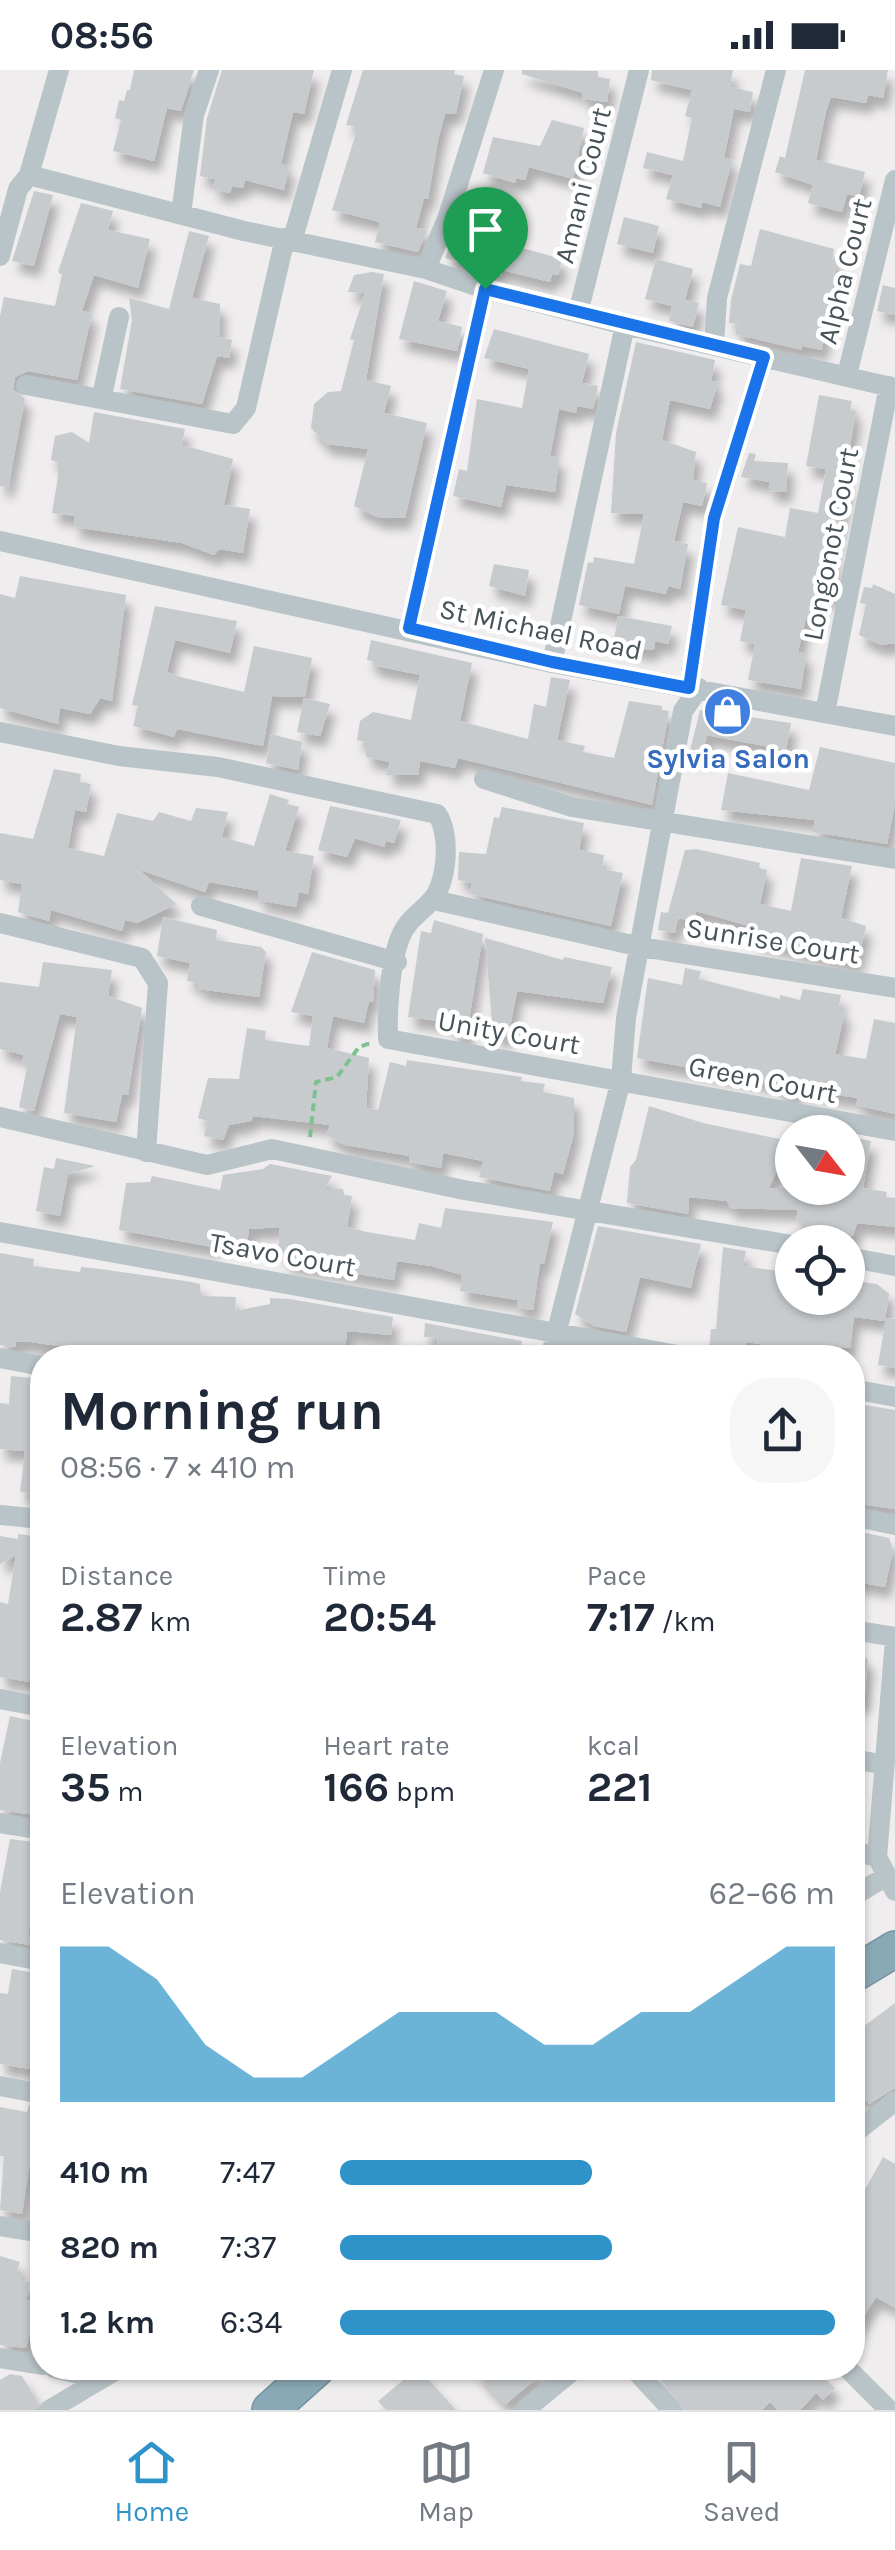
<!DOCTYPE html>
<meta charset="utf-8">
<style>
:root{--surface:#fff;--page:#f6f6f7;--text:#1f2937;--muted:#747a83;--line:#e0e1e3;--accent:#2e93c8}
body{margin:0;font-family:Karla,sans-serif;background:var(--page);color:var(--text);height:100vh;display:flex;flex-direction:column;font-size:38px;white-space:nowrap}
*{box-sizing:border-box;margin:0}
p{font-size:32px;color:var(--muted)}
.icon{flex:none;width:55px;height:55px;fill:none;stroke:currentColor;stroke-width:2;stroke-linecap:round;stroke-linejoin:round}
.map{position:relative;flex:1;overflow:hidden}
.drawer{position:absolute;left:30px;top:1275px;width:835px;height:1035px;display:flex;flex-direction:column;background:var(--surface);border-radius:40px;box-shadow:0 2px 8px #0004}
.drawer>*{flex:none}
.needle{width:65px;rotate:121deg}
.fabs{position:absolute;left:775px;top:1045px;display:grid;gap:20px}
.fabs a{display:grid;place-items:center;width:90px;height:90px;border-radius:50%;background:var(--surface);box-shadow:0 2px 8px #0004;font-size:50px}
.pin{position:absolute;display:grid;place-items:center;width:85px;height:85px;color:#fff;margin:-102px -42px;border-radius:50% 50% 50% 0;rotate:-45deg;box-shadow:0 0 10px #0007}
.pin .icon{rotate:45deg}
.round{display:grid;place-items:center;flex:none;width:105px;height:105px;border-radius:40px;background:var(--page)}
.head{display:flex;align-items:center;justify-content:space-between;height:170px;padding:0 30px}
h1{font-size:55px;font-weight:700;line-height:75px}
.stats{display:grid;grid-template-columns:repeat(3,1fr);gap:15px;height:170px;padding:10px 30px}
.stats div{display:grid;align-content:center}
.stats b{font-size:42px;font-weight:700}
.stats small{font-size:28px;font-weight:400}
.stats p{font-size:28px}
.chart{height:280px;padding:20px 30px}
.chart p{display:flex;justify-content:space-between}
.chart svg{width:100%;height:180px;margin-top:10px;fill:var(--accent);opacity:.7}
ul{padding:0 30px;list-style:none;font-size:32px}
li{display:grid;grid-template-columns:160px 120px 1fr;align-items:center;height:75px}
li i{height:25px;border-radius:12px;background:var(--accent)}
.status{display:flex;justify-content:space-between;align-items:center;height:70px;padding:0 50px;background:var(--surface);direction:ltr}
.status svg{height:28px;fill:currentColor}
.tabs{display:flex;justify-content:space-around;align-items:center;height:140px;border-top:2px solid var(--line);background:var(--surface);font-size:28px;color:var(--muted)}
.tabs a{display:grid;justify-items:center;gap:5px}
.tabs .on{color:var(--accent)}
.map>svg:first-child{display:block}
.building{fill:#c7cbce;filter:url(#shadow)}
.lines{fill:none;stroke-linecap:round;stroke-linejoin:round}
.highway-casing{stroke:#7594a2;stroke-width:38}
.path{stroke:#7bc290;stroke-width:4;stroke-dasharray:8 5;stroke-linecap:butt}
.street{stroke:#b9c4c8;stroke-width:20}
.highway{stroke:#8aa9b6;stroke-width:35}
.route-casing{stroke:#fff;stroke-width:20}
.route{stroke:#1a73e8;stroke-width:12}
.labels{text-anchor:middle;stroke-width:9;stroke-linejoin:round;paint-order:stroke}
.street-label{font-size:28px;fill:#475358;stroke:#fff}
.shop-label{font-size:28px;font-weight:bold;fill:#366cbe;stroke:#fff}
</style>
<div class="status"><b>08:56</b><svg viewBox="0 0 49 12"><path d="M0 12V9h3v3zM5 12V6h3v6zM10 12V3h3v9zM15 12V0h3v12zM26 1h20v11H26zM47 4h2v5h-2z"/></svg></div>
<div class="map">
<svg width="895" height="2340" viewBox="0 0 895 2340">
<defs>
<filter id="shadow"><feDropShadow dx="6" dy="11" stdDeviation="5" flood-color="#0004"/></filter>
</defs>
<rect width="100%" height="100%" fill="#efeded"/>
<path class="building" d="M134,0H194L181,41L167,38L154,91L113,81L121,50L115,48L119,30L124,31L127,20H130Z
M222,0H314L304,44L293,42L281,94L289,96L284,120L245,110L243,118L232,116L230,123L213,119L215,109L200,106L207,48Z
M363,0H455L454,4L464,6L456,43L445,44L438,70L428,129L424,128L416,158L427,160L418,182L375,172L380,152L332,140L358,57L346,55Z
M522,0L598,1V7L610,9L607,32L582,29L583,23L522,4Z
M652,0H733L730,17L753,22L750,42L734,39L724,88L732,90L720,137L702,132L701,138L666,129L673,105L643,98L647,82L683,91L692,48L685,46L692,20L651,10Z
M805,0H888L883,28L868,25L866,33L831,27L826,41L816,90L865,102L859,127L847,124L842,142L808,133L813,115L775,102L780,86L785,88Z
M552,50L584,58L573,109L529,97L525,110L516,108L515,113L483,103L493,67L540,76Z
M34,121L53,125L34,196L12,191Z
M81,133L113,141L108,160L150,169L138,218L94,205L82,241L92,243L77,310L28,301L15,307L13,320L25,329L8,417L0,416V246L4,227L55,236L62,205L58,202Z
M624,147L659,156L653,183L617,174Z
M760,159L834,179L832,192L837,193L822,280L802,276V280L735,264L738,254L729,253L731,230L740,194L751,196Z
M457,160L562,189L558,205L552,204L550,212L502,200L501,205L445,188Z
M189,161L209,166L192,228L220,234L219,267L232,270L229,288L217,286L202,334L120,319L132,250L129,228L169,239Z
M656,189L693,199L685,230L699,233L693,257L669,251L672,236L645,229Z
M372,202L384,204L366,310L391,316L384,343L427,353L405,448H379L354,436L368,379L326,374L311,358L314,334L328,322L341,321L354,270L350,269L365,223L348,222L354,205Z
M414,211L447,221L438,251L462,257L457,281L399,269Z
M883,215L895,218V245L877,241Z
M494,259L589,284L582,313L598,316L593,339L577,336L576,343L559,339L550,386L559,388L555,422L506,415L501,437L453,426L459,399L467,401L477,329L522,338L529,299L484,288Z
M636,272L715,290L711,311L718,312L710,339L670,330L662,370L696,382L693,410L707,413L702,436L683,432L674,471L688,474L680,519L668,516L666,524L625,516L619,544L579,535L588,492L593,493L594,487L634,494L644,444L611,443L616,363Z
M819,325L852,331L850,340L856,341L844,413L848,414L834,479V528L821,526L818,550L806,548L798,582L806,584L801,619L748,610L755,574L740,571L746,540L721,535L738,457L785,467L790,438L818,443L826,399L806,396Z
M94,342L185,359L182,375L233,389L224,435L250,439L243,483L219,479L214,485L182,473L74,457L75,446L52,443L58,407V392L51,390L55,366L72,362L89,373Z
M749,383L756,384L754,391L788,393L786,422L769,421L770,412L741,407Z
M494,494L529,500L525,526L489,516Z
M20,506L126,525L112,631L100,628L90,644L60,638L58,654L0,638V524L15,528Z
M873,514L895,524V573L881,575L859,565L866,534L860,533L864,517L872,518Z
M155,536L237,551L230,583L175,570L167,602L180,607L244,622L254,576L312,588L305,627L272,626L263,676L177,659L174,667L133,656L138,636L132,635Z
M618,546L672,556L668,574L655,571L654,579L645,580L622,576L614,570Z
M371,570L472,593L460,651L528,669L534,634L546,637L551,607L570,610L557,670L585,676L583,682L614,688L629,631L662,636V640L669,641L652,735L458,688L455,698L420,691L418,705H386L390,692L366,687V672L357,670L360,651L373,642L411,650L420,605L372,595L373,591L367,590Z
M304,628L330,634L320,666L297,662Z
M700,640L791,653L786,680L706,665L702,687L689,685Z
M271,664L302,672L298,700L266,693Z
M820,677L895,693L894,739L887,774L813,762L815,750L721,740L728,703L809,720Z
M54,699L81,704L80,712L91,714L86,742L75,740L68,778L104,786L117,743L153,751L159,742L191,751L196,738L228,742L222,767L254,776L270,724L289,730L287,734L299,737L285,781L314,786L308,824L299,822L296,837L258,830L259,821L209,812L205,822L140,800L176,834L137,853L125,850L122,861L51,840L49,851L18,842L22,814L0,810V763L33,769Z
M330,736L401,750L394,773L386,771L384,777L355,768L347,787L318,780Z
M502,737L584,753L579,780L604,785L602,799L623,803L611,856L470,824L472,813L458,810L459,782L486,784L494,747L499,748Z
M696,779L760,793L759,798L767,800L760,834L791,841L801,788L852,796L841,848L866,856L857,894L753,870L756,858L696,841L695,851L677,848L675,863L658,860L661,842L668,843L685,780Z
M163,847L217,860L216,870L261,877L266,882L259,927L198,919L199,913L187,911L190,893L157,886Z
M434,850L483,864L466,969L451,966L454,953L408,947L421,861L431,863Z
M485,868L563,890L564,887L612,897L603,933L517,921L508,967L493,965Z
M312,882L375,900L373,932L369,931L364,953L333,946L327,978L369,988L366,1038L378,1040L390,992L406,996L407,990L522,1007L521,1011L545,1014L543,1022L574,1028V1063L563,1104L554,1102L550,1121L479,1107L483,1091L443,1083L441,1098L409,1092L410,1086L345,1075L326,1065L330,1055L253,1046L251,1051L229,1055L223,1070L204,1066L208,1051L198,1048L208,1008L239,1009L247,958L266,961L265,970L309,976L313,946L291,942Z
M43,892L112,900L108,926L142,938L128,1025H122L116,1052L64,1043L77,947L60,944L34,1041L19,1037L28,993L22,992L24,985L0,979V912L39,917Z
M685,898L701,901L699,909L780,929V925L800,930L803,919L841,925L838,939L845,941L835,984L866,989L874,949L895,953V1044L856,1035L858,1028L795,1019L794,1026L778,1024L780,1015L637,988L648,908L682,915Z
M649,1036L703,1053L784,1070V1085L769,1118H848V1066L871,1071L863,1118L887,1122L886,1127L895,1128V1157L857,1153L853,1166L841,1167L805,1157L806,1153L796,1151L798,1140L730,1138L727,1131L689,1127L688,1144L627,1133L630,1097L636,1090Z
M56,1088L95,1096L68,1104L60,1146L36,1141L44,1097L54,1099Z
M270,1094L332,1106L324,1119H343L344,1125L352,1126L347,1157L367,1162L415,1170L419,1153L441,1158L445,1138L553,1152L544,1194L540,1193L533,1240L517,1238L518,1230L460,1221L462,1205L432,1196L397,1191L394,1210L284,1192V1183L278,1181L280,1157L249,1159L247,1173L215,1169L213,1177L119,1160L126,1113L150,1112L152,1106L220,1120L223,1105L263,1099Z
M598,1156L701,1174L691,1218L640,1207L626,1262L594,1256L575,1244Z
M723,1177L746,1181L743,1196L792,1203V1228H848V1210L877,1214L889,1224L885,1251L854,1247L850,1278L840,1277L838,1288H814V1282L746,1272L744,1281L729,1279V1288H708L711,1259H716Z
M0,1183L34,1189L33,1196L80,1202L81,1197L93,1198L192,1212L200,1214L201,1226L236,1227L235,1241L270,1234V1228L290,1229L393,1247L391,1265L347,1261L344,1288H90L75,1284L73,1278L31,1272H16L15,1277L0,1275Z
M886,1248L895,1249V1298L878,1295Z
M425,1253L522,1271L519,1288H435L438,1268L424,1267Z
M11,1306L42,1309V1425L20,1422L25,1381L0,1379V1333L9,1334Z
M852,1333L895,1340V1439L852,1433Z
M852,1460L889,1468L893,1480L885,1517L852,1511Z
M18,1464L42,1467L35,1538L42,1540V1614L0,1607V1532L8,1534L16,1485L0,1494V1466L18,1469Z
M852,1579L868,1590L864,1633L852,1632Z
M10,1646L42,1653V1746L0,1740V1693Z
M10,1769L42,1773V1814L37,1813L28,1865L42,1867V1877L0,1870V1822Z
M12,1899L42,1904V2001L0,1994V1923L8,1924Z
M895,1933V2018L869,2034L862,2025L852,2032V1965Z
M29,2035L42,2037V2074L33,2073L22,2144L0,2140L4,2086H0V2037L27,2042Z
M883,2087L895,2094V2238L876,2227L852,2265V2117L863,2123Z
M0,2186L20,2192L17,2201L22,2202L20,2211L30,2212L26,2230L42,2233V2260L31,2257L26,2278L0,2275Z
M418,2298L456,2340H386L378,2331Z
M472,2298H548L505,2335Z
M651,2298H765L774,2306L782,2298H814L835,2318L823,2330L816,2323L800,2340H778L770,2332L762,2340H685Z
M10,2304L22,2306L38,2332L35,2340H0V2310Z"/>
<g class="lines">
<defs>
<path id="highway" d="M852,1905L895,1879
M270,2340L317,2298"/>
</defs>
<use href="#highway" class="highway-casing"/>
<path class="path" d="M310,1067L316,1012L337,1007L359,977L370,973"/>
<path class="street" d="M29,105L59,0
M181,144L194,45L209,0
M293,168L342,0
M0,186L18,119L29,105L244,161L426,199L485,219L625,255L895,318
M426,199L448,146L494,0
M578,243L639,0
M714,275L717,228L776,0
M847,305L895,110
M26,315L233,354L246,338L285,168
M102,326L119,247
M0,471L552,593L895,656
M409,558L485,219
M552,593L625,255
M689,618L714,448L764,287
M825,643L889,316
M0,662L119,686L218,697L437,744C451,763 448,815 430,832C419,844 406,851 400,868C390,893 387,941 388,969L895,1061
M484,709L572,737L895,789
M434,830L641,877L895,918
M201,836L397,892
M0,853L142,888L158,913L146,1082
M0,1047L207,1095L272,1079L464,1120L792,1175
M0,1162L694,1288
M848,1187L895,1196
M0,1288L42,1296
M550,1288L621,1010L626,948L683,641L699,618
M852,1319L895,1327
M0,1445L42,1449
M852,1446L895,1455
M852,1560L895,1567
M0,1629L42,1637
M852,1689L881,1694
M0,1753L42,1760
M852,1781L877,1787L895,1821
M877,1787L895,1570
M852,1827L885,1807
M0,1883L42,1891
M0,2016L42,2024
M852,2065L895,2031
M0,2156L42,2163
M0,2288L42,2295
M54,2298L99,2309
M633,2298L672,2340
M847,2298L889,2340
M49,2340L120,2298
M525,2340L576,2298"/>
<use href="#highway" class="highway"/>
</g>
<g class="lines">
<defs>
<path id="route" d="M485,219L764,287L714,448L689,618L552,592L409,558Z"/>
</defs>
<use href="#route" class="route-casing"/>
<use href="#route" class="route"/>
</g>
<defs>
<symbol id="shop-disc" viewBox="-11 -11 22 22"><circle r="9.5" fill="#3f7fe0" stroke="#fff"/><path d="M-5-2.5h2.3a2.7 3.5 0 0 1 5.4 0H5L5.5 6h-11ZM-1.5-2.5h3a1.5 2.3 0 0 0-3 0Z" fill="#fff"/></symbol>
</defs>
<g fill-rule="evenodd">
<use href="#shop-disc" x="700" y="614" width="55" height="55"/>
</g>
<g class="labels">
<g class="street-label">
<text transform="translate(582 115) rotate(-76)" y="10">Amani Court</text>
<text transform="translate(844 201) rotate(-76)" y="10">Alpha Court</text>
<text transform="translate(830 474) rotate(-79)" y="10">Longonot Court</text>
<text transform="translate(541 559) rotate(12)" y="10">St Michael Road</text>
<text transform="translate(773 870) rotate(9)" y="10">Sunrise Court</text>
<text transform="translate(509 962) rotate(10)" y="10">Unity Court</text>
<text transform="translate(763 1009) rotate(11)" y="10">Green Court</text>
<text transform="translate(283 1184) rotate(10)" y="10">Tsavo Court</text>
</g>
<g class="shop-label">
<text x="728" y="698">Sylvia Salon</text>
</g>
</g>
</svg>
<div class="fabs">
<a><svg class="needle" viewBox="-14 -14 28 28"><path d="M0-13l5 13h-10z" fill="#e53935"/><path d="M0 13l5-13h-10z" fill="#747a83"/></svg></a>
<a><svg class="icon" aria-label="locate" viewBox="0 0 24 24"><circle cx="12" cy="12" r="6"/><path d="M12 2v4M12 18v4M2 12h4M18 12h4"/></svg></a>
</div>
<div class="pin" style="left:485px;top:219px;background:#1e9e55"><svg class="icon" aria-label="arrive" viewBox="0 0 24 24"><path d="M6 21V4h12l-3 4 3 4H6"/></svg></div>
<section class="drawer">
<div class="head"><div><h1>Morning run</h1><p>08:56 · 7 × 410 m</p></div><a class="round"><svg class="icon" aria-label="share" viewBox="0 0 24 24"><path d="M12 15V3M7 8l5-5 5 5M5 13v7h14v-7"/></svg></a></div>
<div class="stats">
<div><p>Distance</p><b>2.87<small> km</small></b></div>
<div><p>Time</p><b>20:54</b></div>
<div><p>Pace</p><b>7:17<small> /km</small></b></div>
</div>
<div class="stats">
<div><p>Elevation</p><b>35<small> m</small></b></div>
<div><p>Heart rate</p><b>166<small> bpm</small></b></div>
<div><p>kcal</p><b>221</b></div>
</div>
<div class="chart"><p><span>Elevation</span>62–66 m</p>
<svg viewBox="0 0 160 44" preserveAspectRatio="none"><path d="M0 44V6L10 6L20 14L30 30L40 38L50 38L60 30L70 22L80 22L90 22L100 30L110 30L120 22L130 22L140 14L150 6L160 6V44z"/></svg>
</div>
<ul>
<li><b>410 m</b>7:47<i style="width:51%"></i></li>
<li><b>820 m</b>7:37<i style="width:55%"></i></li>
<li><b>1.2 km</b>6:34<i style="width:100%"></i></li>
</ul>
</section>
</div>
<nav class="tabs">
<a class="on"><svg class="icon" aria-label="home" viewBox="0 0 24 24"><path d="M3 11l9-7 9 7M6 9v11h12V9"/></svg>Home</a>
<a><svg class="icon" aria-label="map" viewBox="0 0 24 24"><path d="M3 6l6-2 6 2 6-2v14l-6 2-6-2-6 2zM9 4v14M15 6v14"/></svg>Map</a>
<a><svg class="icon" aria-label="saved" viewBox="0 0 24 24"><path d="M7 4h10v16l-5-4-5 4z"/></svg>Saved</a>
</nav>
